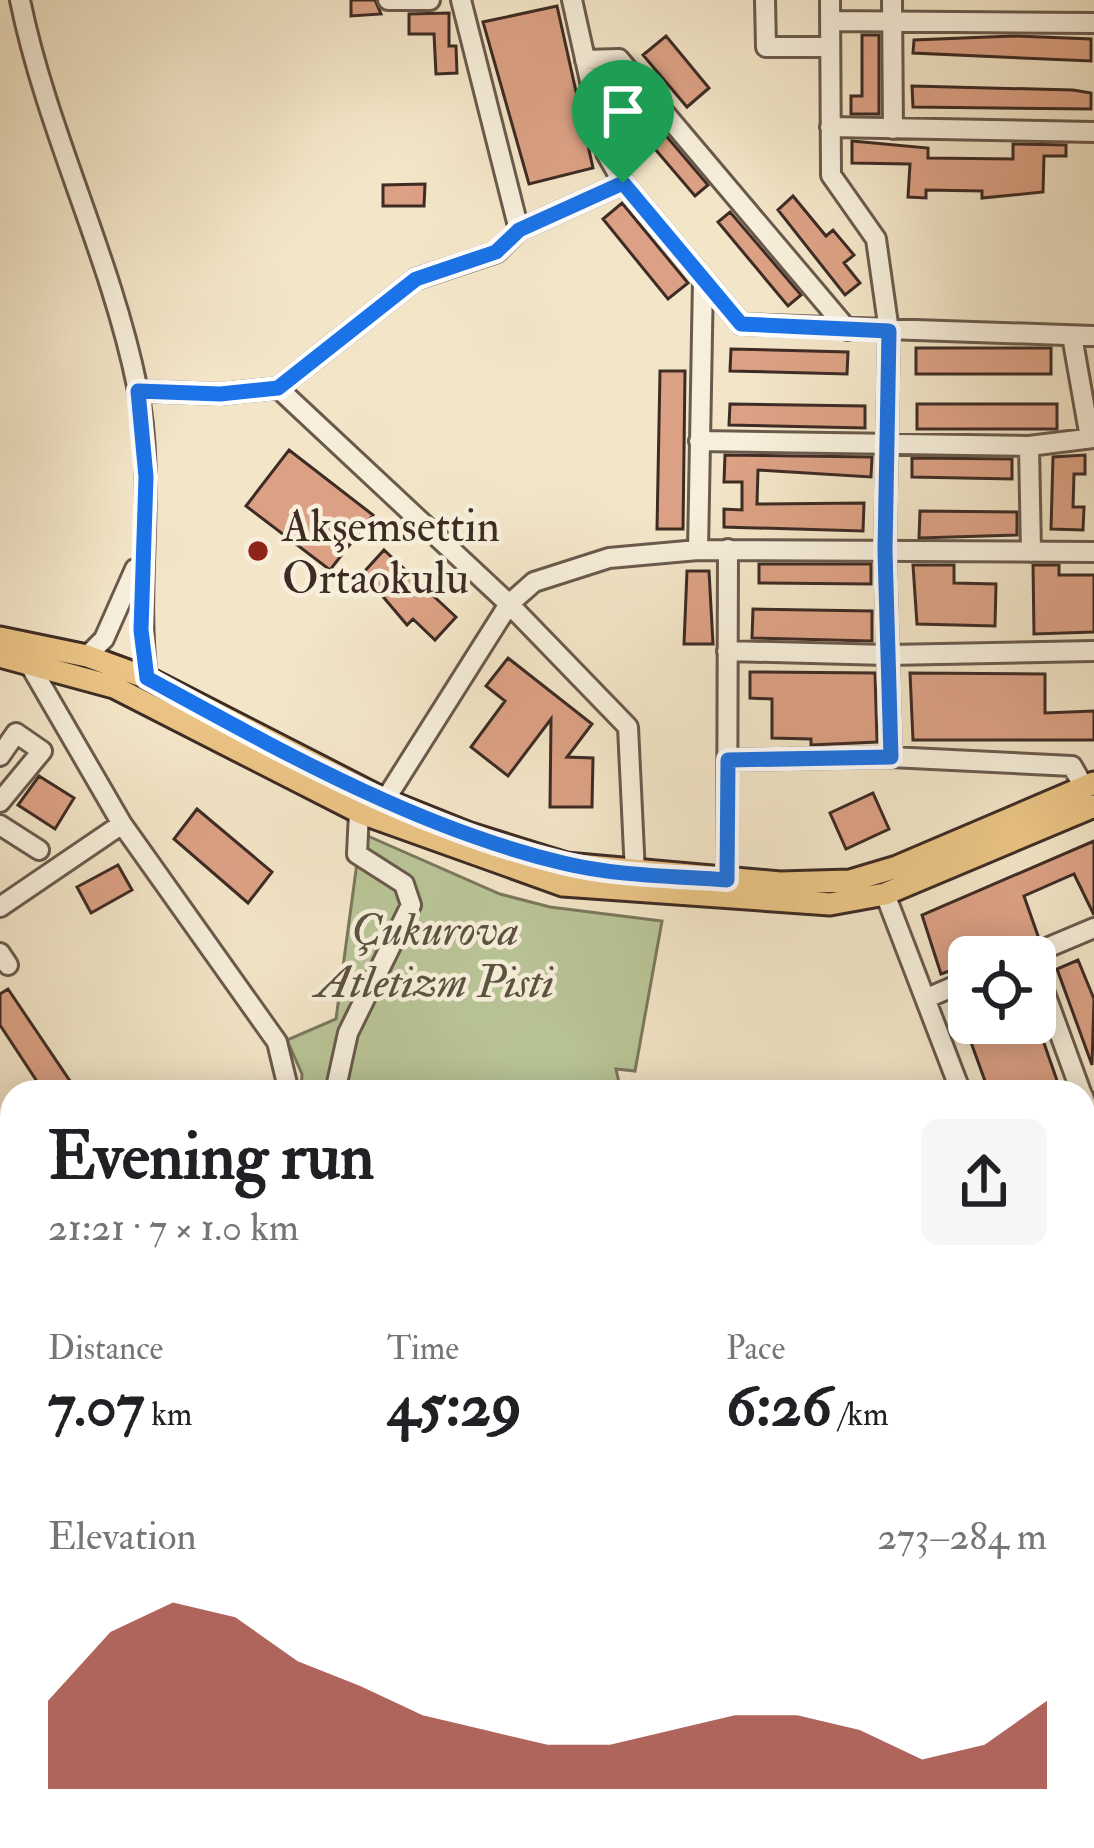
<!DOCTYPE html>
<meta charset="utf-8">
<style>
:root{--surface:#fff;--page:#f6f6f6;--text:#202124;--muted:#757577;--accent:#8f2418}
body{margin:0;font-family:"IM FELL Double Pica",serif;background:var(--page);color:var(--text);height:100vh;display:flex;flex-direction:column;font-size:45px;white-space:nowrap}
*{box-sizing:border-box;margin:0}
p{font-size:39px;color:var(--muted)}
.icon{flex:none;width:66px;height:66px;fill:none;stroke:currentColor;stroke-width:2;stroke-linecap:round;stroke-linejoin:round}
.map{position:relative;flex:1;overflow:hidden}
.details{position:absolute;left:0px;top:1080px;width:1095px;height:768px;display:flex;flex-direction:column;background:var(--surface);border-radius:36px 36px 0 0;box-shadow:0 6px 30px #0003}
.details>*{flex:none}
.tools{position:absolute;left:948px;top:936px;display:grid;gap:24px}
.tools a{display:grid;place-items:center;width:108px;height:108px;border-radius:18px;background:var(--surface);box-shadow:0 6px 30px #0003;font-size:60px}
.pin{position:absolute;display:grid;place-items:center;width:102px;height:102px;color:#fff;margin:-123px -51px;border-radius:50% 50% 50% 0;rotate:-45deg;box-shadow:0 0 12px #0007}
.pin .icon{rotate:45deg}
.round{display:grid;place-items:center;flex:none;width:126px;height:126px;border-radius:18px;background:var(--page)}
.summary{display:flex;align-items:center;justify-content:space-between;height:204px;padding:0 48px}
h1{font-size:66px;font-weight:700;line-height:90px}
.metrics{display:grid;grid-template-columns:repeat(3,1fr);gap:18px;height:204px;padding:12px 48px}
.metrics div{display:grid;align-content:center}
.metrics b{font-size:60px;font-weight:700}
.metrics small{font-size:33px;font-weight:400}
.metrics p{font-size:33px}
.chart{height:336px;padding:24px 48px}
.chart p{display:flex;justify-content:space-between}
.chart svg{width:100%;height:216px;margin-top:12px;fill:var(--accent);opacity:.7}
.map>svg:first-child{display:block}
.green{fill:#b9c597;stroke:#7b785e;stroke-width:3}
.building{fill:#dca184;stroke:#3d2b24;stroke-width:3}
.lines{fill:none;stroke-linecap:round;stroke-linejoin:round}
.minor-casing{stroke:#6a5a4d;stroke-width:24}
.major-casing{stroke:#3d2b24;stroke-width:27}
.highway-casing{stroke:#3d2b24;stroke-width:33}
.minor{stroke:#f7efdb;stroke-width:18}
.major{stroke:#eac384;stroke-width:21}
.highway{stroke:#eac384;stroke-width:27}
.route-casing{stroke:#fff;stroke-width:24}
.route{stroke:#1a73e8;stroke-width:15}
.poi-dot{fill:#8f2418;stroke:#f7efdb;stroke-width:4.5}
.labels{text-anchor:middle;stroke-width:9;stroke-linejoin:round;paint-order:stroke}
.poi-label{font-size:45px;fill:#3d2b24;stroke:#f7efdb;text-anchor:start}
.park-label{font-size:45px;font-style:italic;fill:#5c5241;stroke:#f7efdb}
</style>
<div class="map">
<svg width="1094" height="1848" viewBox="0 0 1094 1848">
<rect width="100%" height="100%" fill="#f3e6c8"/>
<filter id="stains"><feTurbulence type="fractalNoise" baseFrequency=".00167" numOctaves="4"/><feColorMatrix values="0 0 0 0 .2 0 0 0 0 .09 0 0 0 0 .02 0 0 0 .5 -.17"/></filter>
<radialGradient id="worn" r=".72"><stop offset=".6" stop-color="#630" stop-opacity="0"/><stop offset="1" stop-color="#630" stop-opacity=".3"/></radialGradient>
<path class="green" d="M361,833L500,894L550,907L662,921L635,1071L616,1069L621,1092H301L302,1074L287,1040L336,1019Z"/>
<path class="building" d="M351,0H375L381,14L351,16Z
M557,6L593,168L529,184L483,22Z
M449,13V46H456L457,73L436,74L434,34H409V14Z
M862,35H879V114H851V96H862Z
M666,36L709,88L687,107L643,55Z
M1013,36L1091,39V61L913,53L914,40Z
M912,86L1073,90L1091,93V109L913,107Z
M639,104L708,185L695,196L626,115Z
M852,141L928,148V158L1013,159V144L1066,145V156H1044L1043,192L982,198V191L926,190V198L908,197L910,164L852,163Z
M425,184L424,206H383V185Z
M793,196L826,236L833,230L854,255L844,263L860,283L845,295L778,210Z
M622,203L688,283L668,299L603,219Z
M730,212L801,295L788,306L718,222Z
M916,348H1051V374H916Z
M731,349L848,352L847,374L730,371Z
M660,371H685L683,529H657Z
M730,404L865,406V428L729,425Z
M917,404H1057V429H917Z
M289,450L373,515L330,570L246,506Z
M725,455L872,457L871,477L758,470L757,504L864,503L863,531L724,527V509L742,510V482H724Z
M1085,455V474H1074L1073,507H1084L1083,530L1051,529L1053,457Z
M912,458L1012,459V479L912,477Z
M920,511L1017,512V535L919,538Z
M384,550L456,617L435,640L413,619L407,625L363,573Z
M759,564H871V584L759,583Z
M913,565H954V583L996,584L995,626L917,624Z
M1033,565H1059V575H1094V632L1034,634Z
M687,571H709L713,644H684Z
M753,609L872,611V641L752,638Z
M508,658L592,724L567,757L593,758L592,807H550L551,719L508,776L471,747L505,701L486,686Z
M750,672L875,673L877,742L811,745V739L772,738V699L750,698Z
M910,673L1045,674V713L1094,711V740H913Z
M39,776L74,798L55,829L18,805Z
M873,793L889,829L846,849L830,813Z
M197,809L272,872L248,903L174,839Z
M1094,841V915L1074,874L1024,896L1038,936L985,957H969V964L941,974L922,915Z
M118,865L132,890L91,913L77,887Z
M1078,960L1094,999L1092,1065L1057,969Z
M8,989L74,1087L67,1092H44L0,1025V994Z
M964,1023H1037L1061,1092H989Z"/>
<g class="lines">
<defs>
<path id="minor" d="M20,0C47,132 110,254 137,386C157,482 135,581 147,678
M388,0H430
M461,0L519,230
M572,0L606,153L623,183L741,324L1094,336
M765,0L766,47H829
M830,0L831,175L876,239L889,331L885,551L891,757
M892,0L893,129
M830,21L1094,23
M585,60L619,59L848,330
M830,127L1094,132
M1072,336L1090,438
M278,388L509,604L628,727L635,873
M138,391L220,394L278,388L416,279L497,252L519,230L623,183
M699,441L1029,446L1094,438
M1029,446L1031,552
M698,550L703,280
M727,651L888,655L1094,651
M87,656L104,639L135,569
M28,662L122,824L277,1042L289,1092
M0,756L16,733L42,751L0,802
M728,760L891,757L1072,766L1084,787
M385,800L509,604L534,582L609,558L698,550L1094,552
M0,825L39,850
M727,880L728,549
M885,894L961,1092
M0,907L122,824
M0,953L8,965
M1025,957L1094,928
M1035,966L1081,1092
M927,998L969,980
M335,1092L348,1033L411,905L404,884L357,854L359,812
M1083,1096L1094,1126
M0,1144L12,1147
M1083,1313L1094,1308
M0,1323L12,1326
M0,1424L12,1427
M1083,1443L1094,1438
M1089,1557L1094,1558
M0,1721L12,1724
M548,1836L613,1848
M152,1848L155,1836
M273,1848L275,1836
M297,1848L300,1836
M509,1848V1836"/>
<path id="major" d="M0,638L87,656L147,678L385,800L470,834L566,864L780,883L850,881L897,867L1094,783
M0,656L114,687L359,812L563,885L830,904L885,894L1094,806"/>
<path id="highway" d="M0,1509L12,1512
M0,1570L12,1574
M1083,1674L1094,1675
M1083,1710L1094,1712
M1083,1764L1094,1765
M1083,1807L1094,1809"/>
</defs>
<use href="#minor" class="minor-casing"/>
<use href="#major" class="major-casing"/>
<use href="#highway" class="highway-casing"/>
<use href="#minor" class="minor"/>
<use href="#major" class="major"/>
<use href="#highway" class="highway"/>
</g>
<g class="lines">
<defs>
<path id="route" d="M623,183L741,324L889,331L885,551L891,757L728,760L727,880C673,876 616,876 563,863C416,828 279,750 147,678L141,630L146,477L138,391L220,394L278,388L416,279L496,252L519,230Z"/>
</defs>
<use href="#route" class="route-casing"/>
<use href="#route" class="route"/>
</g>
<circle class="poi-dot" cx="258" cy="551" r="12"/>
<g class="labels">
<g class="poi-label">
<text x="282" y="541">Akşemsettin<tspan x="282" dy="52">Ortaokulu</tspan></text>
</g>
<g class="park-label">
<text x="435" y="945">Çukurova<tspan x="435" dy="52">Atletizm Pisti</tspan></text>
</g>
</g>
<rect width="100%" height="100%" filter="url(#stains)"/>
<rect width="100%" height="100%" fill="url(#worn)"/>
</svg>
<div class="tools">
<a><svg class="icon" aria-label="locate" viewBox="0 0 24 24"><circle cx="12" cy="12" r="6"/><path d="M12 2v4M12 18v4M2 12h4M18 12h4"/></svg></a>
</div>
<div class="pin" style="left:623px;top:183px;background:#1e9e55"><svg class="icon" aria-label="arrive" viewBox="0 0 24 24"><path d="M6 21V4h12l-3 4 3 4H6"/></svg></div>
<section class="details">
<div class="summary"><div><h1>Evening run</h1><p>21:21 · 7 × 1.0 km</p></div><a class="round"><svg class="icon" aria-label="share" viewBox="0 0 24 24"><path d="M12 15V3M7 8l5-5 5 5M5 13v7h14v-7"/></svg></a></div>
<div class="metrics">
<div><p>Distance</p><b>7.07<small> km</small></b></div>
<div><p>Time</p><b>45:29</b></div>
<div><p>Pace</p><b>6:26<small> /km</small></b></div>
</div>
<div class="chart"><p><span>Elevation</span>273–284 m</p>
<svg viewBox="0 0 160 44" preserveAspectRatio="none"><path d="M0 44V26L10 12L20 6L30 9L40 18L50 23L60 29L70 32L80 35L90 35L100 32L110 29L120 29L130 32L140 38L150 35L160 26V44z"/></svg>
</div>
</section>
</div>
